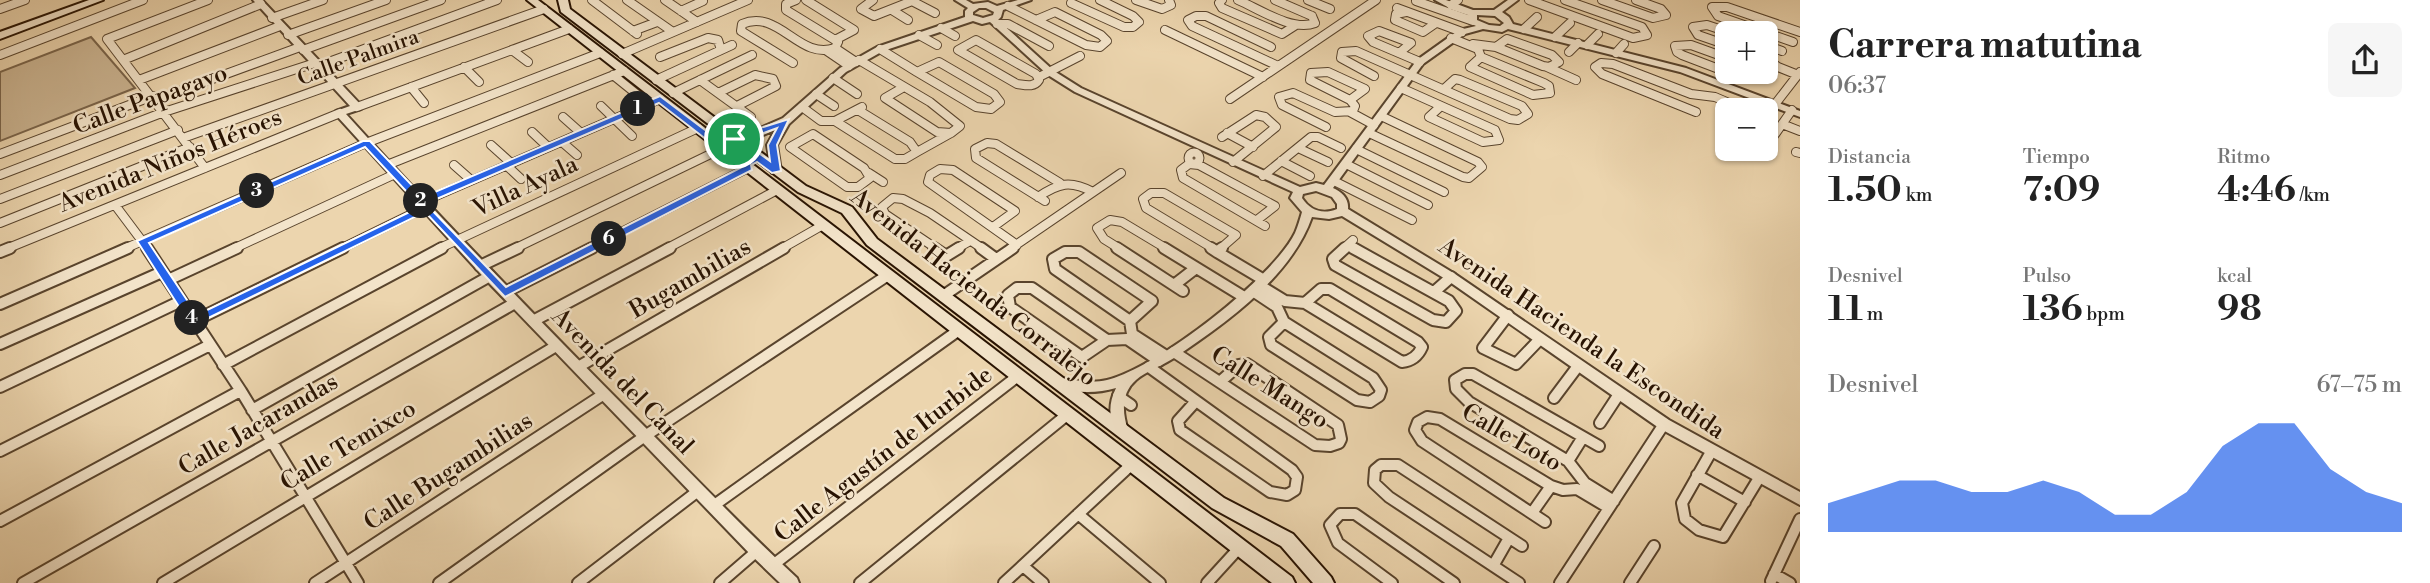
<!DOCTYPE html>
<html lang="es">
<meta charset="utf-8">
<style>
:root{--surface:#fff;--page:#f6f6f6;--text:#222;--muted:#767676;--accent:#2563eb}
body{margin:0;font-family:"Libre Bodoni",serif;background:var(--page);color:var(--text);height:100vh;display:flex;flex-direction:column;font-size:26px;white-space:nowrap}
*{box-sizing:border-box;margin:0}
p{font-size:23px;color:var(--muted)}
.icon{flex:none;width:38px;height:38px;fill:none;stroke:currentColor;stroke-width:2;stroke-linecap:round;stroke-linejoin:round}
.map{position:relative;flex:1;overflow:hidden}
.drawer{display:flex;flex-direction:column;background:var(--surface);width:630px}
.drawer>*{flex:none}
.controls{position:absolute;left:1715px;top:21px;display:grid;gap:14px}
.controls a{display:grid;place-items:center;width:63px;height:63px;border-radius:10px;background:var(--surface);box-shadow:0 2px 5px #0004;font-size:35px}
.pin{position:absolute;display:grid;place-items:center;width:60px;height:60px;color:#fff;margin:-30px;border:4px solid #fff;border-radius:50%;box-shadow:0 2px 7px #0007}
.km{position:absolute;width:35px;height:35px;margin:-18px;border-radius:50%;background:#222;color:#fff;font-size:19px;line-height:35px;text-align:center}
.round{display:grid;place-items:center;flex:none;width:74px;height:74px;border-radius:10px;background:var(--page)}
.overview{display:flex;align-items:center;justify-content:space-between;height:119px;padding:0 28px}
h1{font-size:38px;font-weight:700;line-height:52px}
.stats{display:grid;grid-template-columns:repeat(3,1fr);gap:10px;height:119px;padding:7px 28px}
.stats div{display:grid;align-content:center}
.stats b{font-size:35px;font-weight:700}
.stats small{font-size:19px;font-weight:400}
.stats p{font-size:19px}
.chart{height:196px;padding:14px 28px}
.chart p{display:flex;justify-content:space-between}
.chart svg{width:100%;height:126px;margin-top:7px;fill:var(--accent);opacity:.7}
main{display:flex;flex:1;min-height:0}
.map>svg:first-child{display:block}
.green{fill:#cbb491;stroke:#7a644a;stroke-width:2}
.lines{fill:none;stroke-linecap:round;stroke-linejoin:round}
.minor-far1-casing{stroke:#59442d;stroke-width:10}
.minor-casing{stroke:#59442d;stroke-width:14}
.tertiary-casing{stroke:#59442d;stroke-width:4}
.secondary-casing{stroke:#281302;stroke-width:4}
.minor-far1{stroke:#f3e4ca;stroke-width:8}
.minor{stroke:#f3e4ca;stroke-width:10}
.tertiary{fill:#f3e4ca;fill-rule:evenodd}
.secondary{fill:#f3e4ca;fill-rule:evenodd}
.route{fill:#2563eb;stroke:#fff;stroke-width:2;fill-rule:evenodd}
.labels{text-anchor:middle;stroke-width:5;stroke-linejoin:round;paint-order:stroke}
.far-street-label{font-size:21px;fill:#281302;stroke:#f3e4ca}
.street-label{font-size:24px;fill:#281302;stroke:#f3e4ca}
</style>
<main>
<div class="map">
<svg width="1800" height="583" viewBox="0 0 1800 583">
<rect width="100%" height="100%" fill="#ecd5ae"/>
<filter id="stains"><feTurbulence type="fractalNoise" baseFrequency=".00286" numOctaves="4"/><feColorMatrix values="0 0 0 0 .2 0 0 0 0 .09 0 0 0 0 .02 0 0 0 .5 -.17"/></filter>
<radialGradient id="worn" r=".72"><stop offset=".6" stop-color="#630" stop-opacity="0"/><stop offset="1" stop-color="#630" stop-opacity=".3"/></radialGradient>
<path class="green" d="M91,37L135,88L0,141V72Z"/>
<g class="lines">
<defs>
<path id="minor-far1" d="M592,0L637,34
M627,0L673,32
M665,0L697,22
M796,0L786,4V10L835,40
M806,0L854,30L835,40
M873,0L861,9L874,16L912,1
M910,0L935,13
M1136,0L1162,9L1171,5L1169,0
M1222,0L1219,3L1222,8L1282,34L1296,25
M1238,0C1259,9 1293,32 1315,23L1312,16
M1275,0L1312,16
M1308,0L1330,9
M1529,0L1633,38L1647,35L1642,27L1565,0
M1602,0L1653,18L1666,15L1661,9L1636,0
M1416,1L1473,21
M1071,3L1124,27H1133L1139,22L1133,16L1100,0
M1451,5L1458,0
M1008,6L1086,45L1100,47L1107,41L1101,35L1055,12L1036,20
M1397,8L1462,32
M0,9L25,0
M892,10L908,20
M681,11L703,1L701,0
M1406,12L1396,14L1395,20L1423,32L1436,23
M272,18L323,0
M997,24H1008L1049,46
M941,28L955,36
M1524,29L1537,17
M1165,30L1263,77
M633,31L657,22
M288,35L386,0
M919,35L937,45
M1555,37L1570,23
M1451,38L1478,49L1481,57
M1507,39L1552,55L1559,62L1549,67L1543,66L1496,47Z
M976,40L1036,74L1039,80C1034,88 1025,85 1017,84L958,50Z
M1793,42L1718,16L1712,7H1727L1800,32
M1473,44L1496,47
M1587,45L1598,34
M1727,45L1698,35L1693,27L1707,25L1731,33
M1766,45L1782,51
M1271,47L1206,16H1196L1188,20L1192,26L1278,66
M835,48L856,62
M880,49L917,72
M303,50L441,0
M512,50L528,62
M827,51L849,66
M1569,52L1578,43
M1399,53L1411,43L1379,31L1368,36L1373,42L1420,62
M1616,53L1624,44
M622,54L748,0
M0,55L143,0
M660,57L708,38L718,40L721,50
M1481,57L1544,83L1549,86L1550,93L1533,95L1470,67Z
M1727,58L1691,45L1675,46L1677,52L1682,55L1745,79H1751L1757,72
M1766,58L1778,67L1798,75
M123,60L261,4
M859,60L930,102L960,126L951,133L937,132L885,98L904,87
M939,62L994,94L1000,102L991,109L976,107L917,72Z
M793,63L741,31L742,24C779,8 799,61 835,48L838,42L835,40
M318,66L497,0
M464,67L479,82
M1547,67L1576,80
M1328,72L1365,89L1350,100L1310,80L1311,73Z
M613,75L649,104
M1374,76L1341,58L1342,52L1356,51L1510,119L1518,120L1528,114L1522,106L1460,80L1455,79L1444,89
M1039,77L1080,56
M833,78L857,94
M139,80L280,26
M656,80L732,45
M700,80L751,117
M411,87L424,103
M1401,88L1495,130L1499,140L1483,142L1429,117L1441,106
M673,93L752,55
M718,93L755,75L773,79L776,86L737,106
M816,94L834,106
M1230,99L1376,0
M155,100L300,47
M1776,103L1800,72
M601,106L632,136
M357,107L569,29
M802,107L821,121H835L895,159H905L917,152L910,142L858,110
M1350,112L1374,125
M1696,112L1602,74L1595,67L1601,63L1613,64L1691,94L1715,97L1736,106
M1727,116L1723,124L1727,128
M563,117L581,133
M835,121L862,107
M1782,124L1800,131
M1326,127L1282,105L1279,97L1293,93L1335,112L1353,111L1355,106L1350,100
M532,132L548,147
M1227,133L1253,147
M1369,133L1463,177L1469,178L1482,167L1478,162L1381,116
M813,134L864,168L870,178L858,187H847L790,147Z
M1222,137L1256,115L1265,117L1276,127L1233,162
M183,138L544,9
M1766,141L1771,140L1792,110
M562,142L577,155
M491,145L511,163
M1298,148L1328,162
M1356,149L1444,192
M917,152L951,133
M1796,152L1800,153
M1188.5 158a5.5 5.5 0 1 1 11 0a5.5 5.5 0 1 1-11 0Z
M0,154L153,96
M1281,161L1310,176
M1346,164L1428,205
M387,165L624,71
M454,165L471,180
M506,165L521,179
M205,168L107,39L208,0
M869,173L883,182
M0,175L164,112L315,63
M1263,176L1311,137H1318L1341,148
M1334,181L1412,220
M1038,197C1059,183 1070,180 1093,192
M0,199L178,130
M1045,201L976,158L975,149L987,143L996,144L1060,183
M422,202L660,99
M115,205L148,249
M1257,220L1275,206L1199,165L1189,164L1181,170L1183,178L1265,226
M0,223L190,147
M993,227L1015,211L953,170L940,169L930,175L928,182L1017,245
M1348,245L1356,249
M6,249L340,113
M124,249L366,143L600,53
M233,249L395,174
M340,249L426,207
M438,249L698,128
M514,249L723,148
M588,249L748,168
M666,249L777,190
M781,249L823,225
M937,249L885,214L882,207L893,198L903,199L930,213L983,249
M956,249L970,241
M1010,249L1121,173
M1120,249L1104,239L1097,228L1110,220L1122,222L1167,249
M1214,249L1146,208L1143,199L1151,193H1164L1236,235L1220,249
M1343,249L1353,240"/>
<path id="minor" d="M147,248L241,391L358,583
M934,248L946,256L959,248
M981,248L996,259
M1117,248L1183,291
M1164,248L1244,297
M1211,248L1217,252
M1345,248L1333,259L1335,265L1433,320L1446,322L1456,311L1449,301L1353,248
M0,252L10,248
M1065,252H1079L1152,301L1130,321L1055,269L1053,259Z
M1217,252L1264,280
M1217,252L1222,248
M480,266L518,248
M168,280L237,248
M1174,285L1196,268
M1259,285L1285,301L1305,303
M1017,288H1032L1107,340L1082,357L1010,307L1008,295Z
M1321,289H1330L1418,342L1422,347C1418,356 1412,361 1402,362L1305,303Z
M1253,291L1277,307L1284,322
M505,292L592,248
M1434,292L1451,277
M943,296L1013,248
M0,304L128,248
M1508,315L1483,348L1516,364L1540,339
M194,321L343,248
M533,321L670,248
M1130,321L1132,334L1166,356
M1284,322L1373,378L1381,390L1379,396L1370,402L1357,400L1271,345L1269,337Z
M1107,340L1127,339L1159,361
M0,344L162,272
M1174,352L1315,445L1330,446L1339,443L1341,439L1338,425L1247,364L1239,365L1221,381
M223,365L442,248
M578,367L784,248
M1149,367L1292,470L1297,477L1295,490L1287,495L1270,492L1180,430L1178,421L1196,401
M0,387L181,301
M1118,396L1131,405
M1554,398L1578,366
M252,410L490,276
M1600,423L1619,394
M1599,446L1473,374H1465L1455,380L1456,389L1469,402L1568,461L1585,483L1614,501
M0,451L210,345
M1711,452L1682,503L1685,519L1699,530L1723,537L1759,478
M1568,461L1583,437
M1697,475L1745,502
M713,506L959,330
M1532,513L1551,486
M1078,514L1160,583
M0,521L240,391
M1545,522L1422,441L1415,430L1418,422L1427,417L1440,419L1551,486L1563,490L1577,489L1609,508
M773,565L1018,376
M1023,566L1043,583
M1493,566L1509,538
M1774,574L1790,583
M1771,581L1800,519
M23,583L515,303
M163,583L556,346
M315,583L604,394
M439,583L645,436L888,275
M578,583L698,491
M720,583L757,551
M860,583L1068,414
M1004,583L1132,464
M1207,583L1239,548
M1392,583L1338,543L1330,525L1340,514H1355L1454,583
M1519,583L1389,497L1374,483L1375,470L1381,465H1398L1522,546
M1560,583L1664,424
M1630,583L1654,546"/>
<path id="tertiary" d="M253,0H262L361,105V109L346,114C440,218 537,318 635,417C689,471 741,526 797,578L799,583H780L752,556L489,283L336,115V111L350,106Z
M955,0H966L973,4L988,2L997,6L1018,0H1031L1003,10L1001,17L998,20L1054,71L1081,88L1300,187L1316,183L1324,185L1417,60L1459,30L1476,26L1470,23L1468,15L1453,10L1435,0H1446L1473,10H1494L1508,0H1518L1502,12L1509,17L1513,24L1686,68L1800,111V117L1680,72L1508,29L1502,32L1483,29L1465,34L1423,64L1333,188C1342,192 1349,199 1348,209L1455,274L1669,420L1800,492V505L1659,428L1447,280L1342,216L1329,219L1312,217C1291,277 1225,324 1174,358C1162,366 1146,371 1136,380C1121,393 1122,412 1128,430L1126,434L1121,436L1116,434C1109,418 1108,404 1116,388C1096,394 1074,393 1054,387L1052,383L1054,379L1059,378C1075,380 1091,384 1107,380C1157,368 1273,278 1295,233C1298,226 1300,219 1302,212L1290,198L1293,192L1075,92L1048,75L990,22L982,24L973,21L883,51L846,72L789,124L777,145L781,171L780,173H772L771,171L767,145L775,130L756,138L734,142L729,139L730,137L749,133L783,118L840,68L877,47L965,17V11L968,8ZM979,8H986L994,12L993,15L983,18L973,15V12ZM1477,15L1495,16L1504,23L1500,26L1489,25L1477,20ZM1316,191L1332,197L1337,204V209C1322,215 1310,210 1302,198L1303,194Z"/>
<path id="secondary" d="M89,0H103L0,39V32Z
M527,0H538L1292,577L1295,583H1272Z
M558,0H568L570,9L806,186L852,207L877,239L1224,498L1293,534L1331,577L1334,583H1313L1281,546L1212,508L867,245L842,213L798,192L561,12Z"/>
</defs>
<use href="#minor-far1" class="minor-far1-casing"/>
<use href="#minor" class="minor-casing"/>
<use href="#tertiary" class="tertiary-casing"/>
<use href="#secondary" class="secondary-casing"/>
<use href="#minor-far1" class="minor-far1"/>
<use href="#minor" class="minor"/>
<use href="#tertiary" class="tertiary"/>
<use href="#secondary" class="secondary"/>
</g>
<path class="route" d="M660,96L745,160L751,157L731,142V137L789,119L777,145L781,171L772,173L757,162L751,165L752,170L505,297L425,212L194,325L190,324L137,241L363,141H370L423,197ZM659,103L742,167L506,287L426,204L197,315L149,243L365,147L418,204H425ZM777,128L768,145L770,161L742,141Z"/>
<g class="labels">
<g class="far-street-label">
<text transform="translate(358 57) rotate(-20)" y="7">Calle Palmira</text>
</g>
<g class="street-label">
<text transform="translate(150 99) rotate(-20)" y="8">Calle Papagayo</text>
<text transform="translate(170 160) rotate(-22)" y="8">Avenida Niños Héroes</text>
<text transform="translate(525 186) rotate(-25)" y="8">Villa Ayala</text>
<text transform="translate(690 278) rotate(-30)" y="8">Bugambilias</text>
<text transform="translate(974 287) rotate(38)" y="8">Avenida Hacienda Corralejo</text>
<text transform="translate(1582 338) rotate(34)" y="8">Avenida Hacienda la Escondida</text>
<text transform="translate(623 381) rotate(46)" y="8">Avenida del Canal</text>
<text transform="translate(1270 387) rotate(32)" y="8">Calle Mango</text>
<text transform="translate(258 424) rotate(-30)" y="8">Calle Jacarandas</text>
<text transform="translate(1512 437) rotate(30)" y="8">Calle Loto</text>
<text transform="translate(348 445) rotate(-31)" y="8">Calle Temixco</text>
<text transform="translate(883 454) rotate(-38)" y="8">Calle Agustín de Iturbide</text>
<text transform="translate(448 471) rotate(-33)" y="8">Calle Bugambilias</text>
</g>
</g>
<rect width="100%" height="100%" filter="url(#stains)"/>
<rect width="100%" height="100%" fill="url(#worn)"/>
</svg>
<div class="controls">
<a>+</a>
<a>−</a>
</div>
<div class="pin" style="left:734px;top:139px;background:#1e9e55"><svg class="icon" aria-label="arrive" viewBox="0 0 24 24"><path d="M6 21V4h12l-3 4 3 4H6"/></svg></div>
<b class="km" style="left:638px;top:109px">1</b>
<b class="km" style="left:421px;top:201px">2</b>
<b class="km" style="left:257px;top:191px">3</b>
<b class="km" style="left:192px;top:318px">4</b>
<b class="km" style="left:609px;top:239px">6</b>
</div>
<section class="drawer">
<div class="overview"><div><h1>Carrera matutina</h1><p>06:37</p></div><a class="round"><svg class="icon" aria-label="share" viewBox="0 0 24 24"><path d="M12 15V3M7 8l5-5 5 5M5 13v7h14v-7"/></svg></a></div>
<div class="stats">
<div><p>Distancia</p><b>1.50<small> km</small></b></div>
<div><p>Tiempo</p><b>7:09</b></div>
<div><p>Ritmo</p><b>4:46<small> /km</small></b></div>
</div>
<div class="stats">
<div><p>Desnivel</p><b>11<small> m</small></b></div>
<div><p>Pulso</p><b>136<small> bpm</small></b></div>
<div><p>kcal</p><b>98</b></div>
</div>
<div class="chart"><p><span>Desnivel</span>67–75 m</p>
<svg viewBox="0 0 160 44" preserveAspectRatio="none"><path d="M0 44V34L10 30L20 26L30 26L40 30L50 30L60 26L70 30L80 38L90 38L100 30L110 14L120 6L130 6L140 22L150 30L160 34V44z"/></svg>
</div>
</section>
</main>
